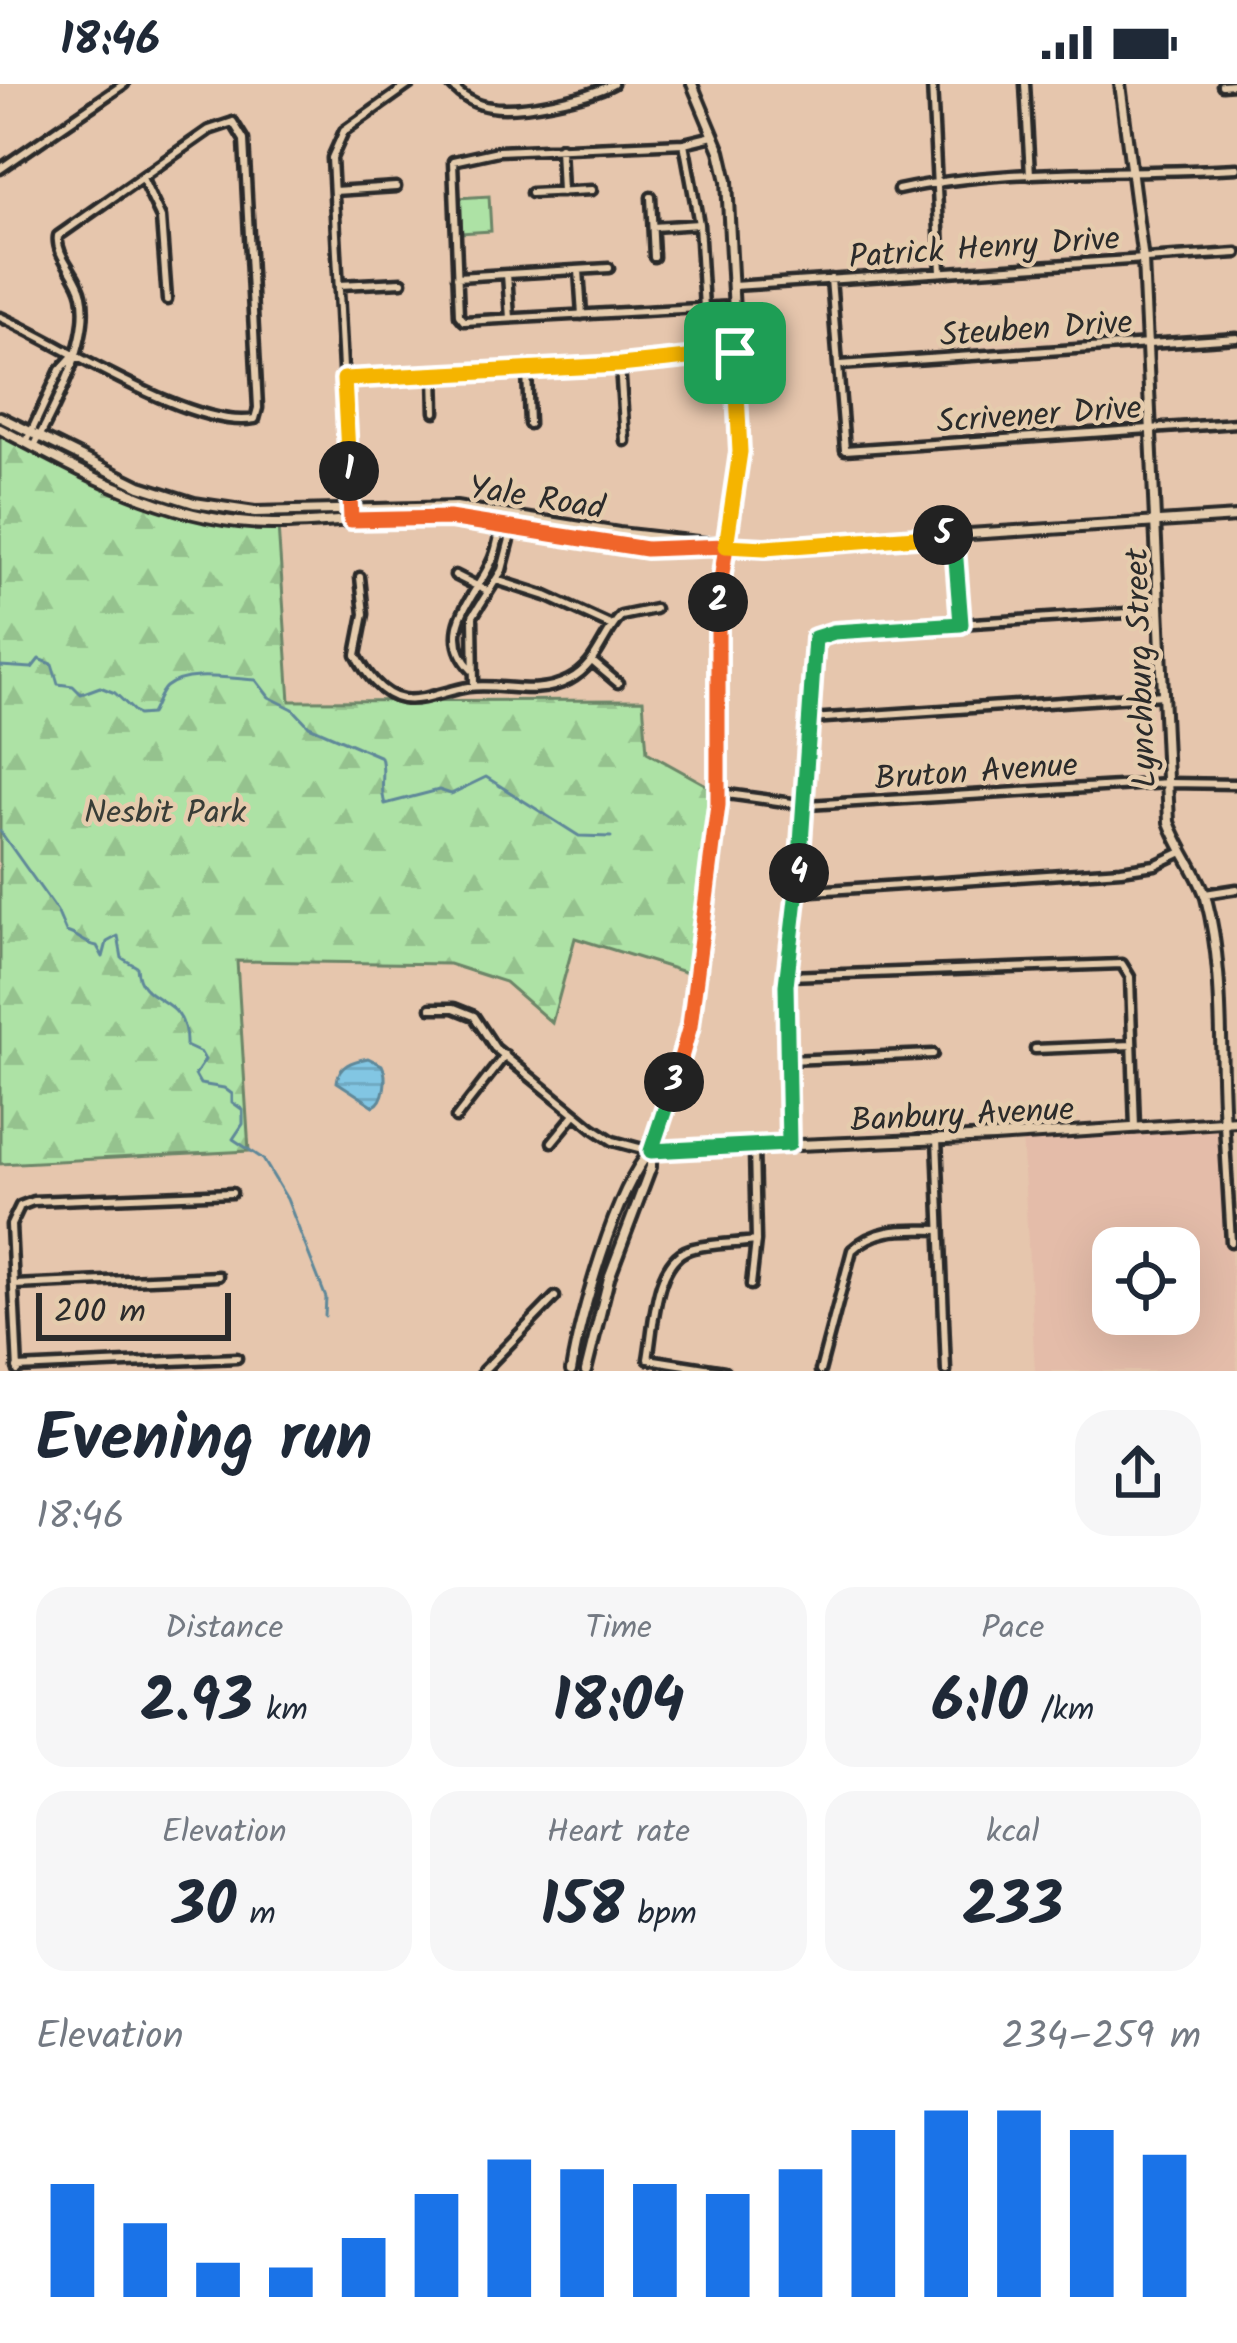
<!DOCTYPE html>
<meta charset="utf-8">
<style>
:root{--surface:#fff;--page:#f6f6f7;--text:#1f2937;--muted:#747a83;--accent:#1a73e8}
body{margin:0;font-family:Kalam,sans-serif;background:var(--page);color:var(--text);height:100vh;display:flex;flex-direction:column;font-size:45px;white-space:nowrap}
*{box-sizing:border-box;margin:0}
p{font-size:39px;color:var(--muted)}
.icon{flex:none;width:66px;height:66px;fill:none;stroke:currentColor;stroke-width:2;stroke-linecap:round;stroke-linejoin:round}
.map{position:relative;height:1287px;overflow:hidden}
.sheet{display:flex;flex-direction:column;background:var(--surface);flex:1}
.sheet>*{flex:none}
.tools{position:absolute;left:1092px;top:1143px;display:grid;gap:24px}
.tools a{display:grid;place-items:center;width:108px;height:108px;border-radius:24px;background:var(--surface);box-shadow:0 12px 48px #0002;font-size:60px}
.scale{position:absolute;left:36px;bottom:30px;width:195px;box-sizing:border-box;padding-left:12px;border:6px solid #2b2b2b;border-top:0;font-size:33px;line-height:42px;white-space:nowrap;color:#2b2b2b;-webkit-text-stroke:9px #e5ccad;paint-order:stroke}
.pin{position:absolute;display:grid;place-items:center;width:102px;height:102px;color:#fff;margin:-51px;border-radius:24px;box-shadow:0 6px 18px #0006}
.km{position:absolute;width:60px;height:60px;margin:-30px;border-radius:50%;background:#222;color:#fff;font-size:33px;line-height:60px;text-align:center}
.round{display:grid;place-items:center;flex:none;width:126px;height:126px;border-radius:36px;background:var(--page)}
.head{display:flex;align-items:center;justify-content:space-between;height:204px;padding:0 36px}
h1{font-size:66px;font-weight:700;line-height:90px}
.stats{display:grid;grid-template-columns:repeat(3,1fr);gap:18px;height:204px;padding:12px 36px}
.stats div{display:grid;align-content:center;border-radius:30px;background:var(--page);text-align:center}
.stats b{font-size:60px;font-weight:700}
.stats small{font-size:33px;font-weight:400}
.stats p{font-size:33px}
.chart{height:336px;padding:24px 36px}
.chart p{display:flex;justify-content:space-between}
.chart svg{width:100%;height:216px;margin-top:12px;stroke:var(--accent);stroke-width:6}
.status{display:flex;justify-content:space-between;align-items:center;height:84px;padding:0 60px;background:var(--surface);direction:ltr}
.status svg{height:33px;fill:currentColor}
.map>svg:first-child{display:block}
.built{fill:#e4bca9;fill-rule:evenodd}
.forest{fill:url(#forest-firs);stroke:#6c8668;stroke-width:3}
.garden{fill:#ade2a5;stroke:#6c8668;stroke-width:3}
.water{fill:url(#water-rules);stroke:#5f8899;stroke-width:3}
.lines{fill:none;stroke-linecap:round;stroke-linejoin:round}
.stream{stroke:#5f8899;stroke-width:3}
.minor-casing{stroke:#2b2b2b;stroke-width:15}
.tertiary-casing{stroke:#2b2b2b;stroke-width:16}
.secondary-casing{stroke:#2b2b2b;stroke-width:16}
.minor{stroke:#e5ccad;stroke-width:6}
.tertiary{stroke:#e5ccad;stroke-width:8}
.secondary{stroke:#e5ccad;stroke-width:8}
.split-1-casing{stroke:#fff;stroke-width:24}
.split-2-casing{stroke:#fff;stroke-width:24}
.split-3-casing{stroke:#fff;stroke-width:24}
.split-4-casing{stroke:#fff;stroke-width:24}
.split-5-casing{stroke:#fff;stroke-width:24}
.split-6-casing{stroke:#fff;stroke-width:24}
.split-1{stroke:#f5b400;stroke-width:15}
.split-2{stroke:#f0652b;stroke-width:15}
.split-3{stroke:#f0652b;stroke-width:15}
.split-4{stroke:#22a559;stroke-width:15}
.split-5{stroke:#22a559;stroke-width:15}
.split-6{stroke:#f5b400;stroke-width:15}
.labels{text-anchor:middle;stroke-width:9;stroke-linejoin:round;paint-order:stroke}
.street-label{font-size:33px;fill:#2b2b2b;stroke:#e5ccad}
.park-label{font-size:33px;fill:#383d37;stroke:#e5ccad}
</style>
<div class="status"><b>18:46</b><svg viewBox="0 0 49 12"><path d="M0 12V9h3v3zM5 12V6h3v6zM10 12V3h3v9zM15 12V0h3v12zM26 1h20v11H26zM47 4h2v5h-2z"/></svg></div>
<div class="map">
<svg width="1237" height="1287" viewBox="0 0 1237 1287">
<defs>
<pattern id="forest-firs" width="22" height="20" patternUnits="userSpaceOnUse" patternTransform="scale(3)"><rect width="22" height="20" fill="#ade2a5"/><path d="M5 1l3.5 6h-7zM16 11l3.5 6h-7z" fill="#95c28e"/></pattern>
<pattern id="water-rules" width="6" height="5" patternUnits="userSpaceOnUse" patternTransform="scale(3)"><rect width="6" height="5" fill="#82c6e3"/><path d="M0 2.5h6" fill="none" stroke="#70aac3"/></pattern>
</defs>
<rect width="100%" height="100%" fill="#e6c6ad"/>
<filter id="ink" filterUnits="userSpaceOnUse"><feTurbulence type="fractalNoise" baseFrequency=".00833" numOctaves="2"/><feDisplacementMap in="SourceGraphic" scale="24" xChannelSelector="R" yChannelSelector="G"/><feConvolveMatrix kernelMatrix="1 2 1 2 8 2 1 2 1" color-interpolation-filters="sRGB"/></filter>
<g filter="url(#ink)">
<path class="built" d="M1224,1040L1237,1287H1035L1022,1051ZM1113,1164H1179V1230H1113Z"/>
<path class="forest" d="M0,330L137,399L199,418L277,427L290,617L643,616L647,668L719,708L697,892L575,854L552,939L505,898L449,880L237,877L249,1067L0,1080Z"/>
<path class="garden" d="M489,112L491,147L460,149L458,114Z"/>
<path class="water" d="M368,974L382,981C388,992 385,1017 374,1022L337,998C338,981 353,977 368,974Z"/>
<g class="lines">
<path class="stream" d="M0,582L32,584L39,575L52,580L58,600L73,602L81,610L100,603L115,609L138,631L151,630C156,622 159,609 166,603C186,586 230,595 256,596L269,613L293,625L309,642L381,673C386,690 379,703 385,720L439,706L451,710L486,693L579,752L611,753
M0,747L57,827L66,848C79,851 84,860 97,862L103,873L107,858L118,852L122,874L137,883C139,924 188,907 186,962L201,969L205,976L195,991L200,1000L224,1004L232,1010V1018L243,1026V1040L233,1055L263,1075L287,1115L326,1214L325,1232"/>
<defs>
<path id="minor" d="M450,0C461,12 474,21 491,23C518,28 589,13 613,0
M932,0L941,188
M1025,0L1030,91
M1222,1L1234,0
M713,52L684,59L498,67L453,77L459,231L464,237L735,222
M684,59L699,140L704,224
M560,63L562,108
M0,85L124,0
M142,94L161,134L167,216
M898,106C1008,82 1125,91 1237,84
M334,107L396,103
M531,109L592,106
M651,113L654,173
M653,143L699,140
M579,186L582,231
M507,190L510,234
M457,193L609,184
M831,195L845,366L1237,339
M339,201L402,198
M733,202L1237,169
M0,233C61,259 192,347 255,335L258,324L244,56L233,38
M620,281L625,357
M840,281L1237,254
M527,286L529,340
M434,291L435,328
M344,295L620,281L735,269
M26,359L60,286L71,274
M34,363C54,324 92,256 82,211C78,190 55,172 58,152L209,46L233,38
M351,437L332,74L344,47L410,0
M954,450L960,540
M455,491L487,507
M360,493L364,530L356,571C365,588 382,612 403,615C423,618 448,606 468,603C503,598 534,614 569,596C598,581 601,553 621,532L655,525
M496,496L546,512L612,542
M593,578L618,599
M472,586C434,546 478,511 493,474C498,462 499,449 502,437
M474,602L473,532L502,486L516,432
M811,635L1163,611
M720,709L807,721L1168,699L1237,700
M798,808L1121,786L1155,781L1180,769
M1205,810L1237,805
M788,892L1122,880L1130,893L1135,1044
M431,924H454L474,932L495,964L593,1044L613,1057L650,1067
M1035,965L1132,961
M788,976L933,970
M456,1034L505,971
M1224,1040L1231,1158
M937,1054L946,1287
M552,1058L575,1030
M789,1060L786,901L807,721L815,554L834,548L1158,527
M14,1201L218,1192
M751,1201L756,1157L754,1063
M17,1284L237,1274
M18,1287L11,1141L20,1122L33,1117L232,1109
M483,1287L555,1213
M724,1287L648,1275C654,1244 654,1176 690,1165C710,1159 735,1160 756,1157
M820,1287L852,1166C878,1142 907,1146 940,1146"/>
<path id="tertiary" d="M1120,0L1143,176L1169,738C1179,765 1199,790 1206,814C1225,886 1219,966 1224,1040
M651,1067L994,1053L1237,1037"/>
<path id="secondary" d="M0,333L140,402L194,419L255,428L456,423L619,449L750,464L1237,433
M0,345C86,390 174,441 275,440C336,440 397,428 458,435C543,444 626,470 713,464
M571,1287C580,1234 615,1105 650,1068
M586,1287L609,1194L651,1083V1067L690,942L719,709L718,512L735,410L740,340L727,97L720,67L692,0"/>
</defs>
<use href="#minor" class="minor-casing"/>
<use href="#tertiary" class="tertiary-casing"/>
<use href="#secondary" class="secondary-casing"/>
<use href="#minor" class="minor"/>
<use href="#tertiary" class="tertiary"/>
<use href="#secondary" class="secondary"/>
</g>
</g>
<g class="lines" filter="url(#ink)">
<defs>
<path id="split-1" d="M349,387L344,295L620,281L735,269"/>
<path id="split-2" d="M349,387L351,436L449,434L646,465L726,462L718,518"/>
<path id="split-3" d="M674,998L690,942L718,721V518"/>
<path id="split-4" d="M674,998L651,1067L789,1060L786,901L799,789"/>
<path id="split-5" d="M799,789L815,554L834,548L961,540L954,450L943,451"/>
<path id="split-6" d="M735,269L740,368L726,462L765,464L943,451"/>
</defs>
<use href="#split-1" class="split-1-casing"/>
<use href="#split-2" class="split-2-casing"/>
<use href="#split-3" class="split-3-casing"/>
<use href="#split-4" class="split-4-casing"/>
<use href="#split-5" class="split-5-casing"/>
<use href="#split-6" class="split-6-casing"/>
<use href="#split-1" class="split-1"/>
<use href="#split-2" class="split-2"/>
<use href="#split-3" class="split-3"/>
<use href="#split-4" class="split-4"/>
<use href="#split-5" class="split-5"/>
<use href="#split-6" class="split-6"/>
</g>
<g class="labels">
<g class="street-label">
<text transform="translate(984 162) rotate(-4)" y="12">Patrick Henry Drive</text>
<text transform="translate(1036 243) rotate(-4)" y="12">Steuben Drive</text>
<text transform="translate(1039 329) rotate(-4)" y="12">Scrivener Drive</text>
<text transform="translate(537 412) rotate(9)" y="12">Yale Road</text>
<text transform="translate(1139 584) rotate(-92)" y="12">Lynchburg Street</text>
<text transform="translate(976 686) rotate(-4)" y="12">Bruton Avenue</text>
<text transform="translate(962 1029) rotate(-3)" y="12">Banbury Avenue</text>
</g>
<g class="park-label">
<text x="165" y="739">Nesbit Park</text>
</g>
</g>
</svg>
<div class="tools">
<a><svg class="icon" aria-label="locate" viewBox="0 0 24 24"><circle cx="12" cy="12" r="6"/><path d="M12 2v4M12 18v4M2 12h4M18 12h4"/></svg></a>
</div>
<div class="scale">200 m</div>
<div class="pin" style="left:735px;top:269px;background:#1e9e55"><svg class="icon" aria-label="arrive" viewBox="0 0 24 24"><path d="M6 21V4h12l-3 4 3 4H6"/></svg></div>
<b class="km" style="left:349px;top:387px">1</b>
<b class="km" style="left:718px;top:518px">2</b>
<b class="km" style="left:674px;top:998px">3</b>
<b class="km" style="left:799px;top:789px">4</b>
<b class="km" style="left:943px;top:451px">5</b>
</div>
<section class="sheet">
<div class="head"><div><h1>Evening run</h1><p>18:46</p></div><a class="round"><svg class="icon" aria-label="share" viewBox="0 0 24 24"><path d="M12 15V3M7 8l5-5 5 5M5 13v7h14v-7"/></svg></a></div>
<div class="stats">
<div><p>Distance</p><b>2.93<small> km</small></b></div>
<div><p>Time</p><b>18:04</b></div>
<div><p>Pace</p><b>6:10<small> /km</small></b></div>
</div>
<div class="stats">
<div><p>Elevation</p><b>30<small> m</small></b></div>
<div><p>Heart rate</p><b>158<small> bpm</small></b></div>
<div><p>kcal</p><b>233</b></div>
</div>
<div class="chart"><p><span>Elevation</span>234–259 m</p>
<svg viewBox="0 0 160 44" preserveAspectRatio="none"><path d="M5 44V21M15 44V29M25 44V37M35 44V38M45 44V32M55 44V23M65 44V16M75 44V18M85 44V21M95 44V23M105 44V18M115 44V10M125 44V6M135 44V6M145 44V10M155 44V15"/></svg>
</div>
</section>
